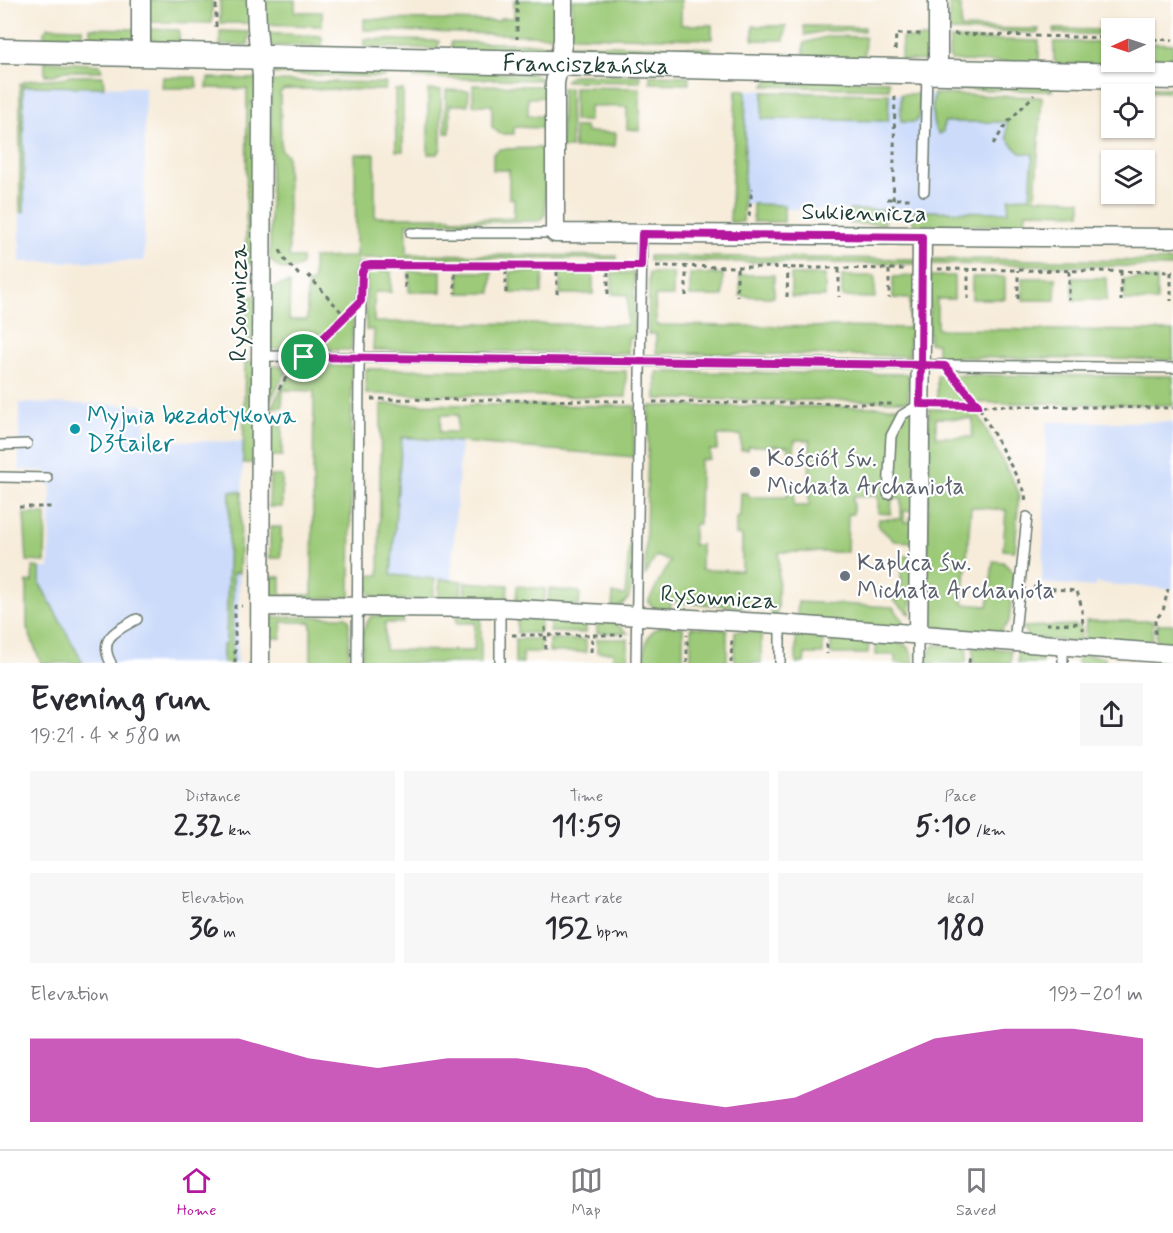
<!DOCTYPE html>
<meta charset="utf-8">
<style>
:root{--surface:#fff;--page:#f7f7f7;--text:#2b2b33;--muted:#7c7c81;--line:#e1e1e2;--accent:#b5179e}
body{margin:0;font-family:Mynerve,sans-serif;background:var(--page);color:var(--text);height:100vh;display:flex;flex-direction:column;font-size:22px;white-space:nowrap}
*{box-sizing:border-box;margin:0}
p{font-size:20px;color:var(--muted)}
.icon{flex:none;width:33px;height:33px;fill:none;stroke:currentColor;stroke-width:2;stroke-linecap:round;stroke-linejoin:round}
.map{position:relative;height:663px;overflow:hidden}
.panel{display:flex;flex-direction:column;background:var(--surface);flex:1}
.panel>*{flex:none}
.needle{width:39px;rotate:267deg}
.tools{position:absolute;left:1101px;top:18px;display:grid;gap:12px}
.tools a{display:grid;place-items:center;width:54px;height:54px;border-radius:0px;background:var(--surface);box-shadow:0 2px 4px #0004;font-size:30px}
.pin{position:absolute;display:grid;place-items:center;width:51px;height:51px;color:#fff;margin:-26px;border:3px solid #fff;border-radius:50%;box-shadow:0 2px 6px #0007}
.round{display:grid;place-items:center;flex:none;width:63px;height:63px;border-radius:0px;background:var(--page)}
.head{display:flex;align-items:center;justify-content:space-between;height:102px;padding:0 30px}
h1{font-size:33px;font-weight:800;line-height:45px}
.metrics{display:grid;grid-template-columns:repeat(3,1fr);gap:9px;height:102px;padding:6px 30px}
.metrics div{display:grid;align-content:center;border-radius:0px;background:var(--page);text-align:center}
.metrics b{font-size:30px;font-weight:800}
.metrics small{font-size:16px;font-weight:400}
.metrics p{font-size:16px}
.chart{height:168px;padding:12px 30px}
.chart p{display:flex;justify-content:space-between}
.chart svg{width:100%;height:108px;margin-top:6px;fill:var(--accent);opacity:.7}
.tabs{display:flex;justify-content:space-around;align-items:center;height:84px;border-top:2px solid var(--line);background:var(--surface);font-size:16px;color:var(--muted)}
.tabs a{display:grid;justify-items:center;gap:3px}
.tabs .active{color:var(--accent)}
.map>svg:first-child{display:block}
.built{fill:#ccdbfa}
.green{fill:#9cca78;stroke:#5e8456;stroke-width:1.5;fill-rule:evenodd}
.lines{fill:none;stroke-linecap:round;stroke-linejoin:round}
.service-casing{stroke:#6b7a6e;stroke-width:12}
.minor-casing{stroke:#6b7a6e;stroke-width:21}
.tertiary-casing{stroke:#6b7a6e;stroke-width:27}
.path{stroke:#6b7a6e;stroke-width:3;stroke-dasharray:4.5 4.5;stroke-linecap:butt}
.service{stroke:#fff;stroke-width:9}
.minor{stroke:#fff;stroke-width:18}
.tertiary{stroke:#fff;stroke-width:24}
.route-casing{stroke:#fff;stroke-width:12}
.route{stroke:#b5179e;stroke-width:8}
.culture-dot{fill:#0f9aa8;stroke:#fff;stroke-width:2}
.worship-dot{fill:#6b7280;stroke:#fff;stroke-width:2}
.labels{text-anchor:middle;stroke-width:4.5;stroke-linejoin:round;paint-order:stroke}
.street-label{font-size:24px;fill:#1f3d34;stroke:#fff}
.culture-label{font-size:24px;fill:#0d838f;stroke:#fff;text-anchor:start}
.worship-label{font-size:24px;fill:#5b616d;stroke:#fff;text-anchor:start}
</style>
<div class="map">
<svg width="1173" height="663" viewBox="0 0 1173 663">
<rect width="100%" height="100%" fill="#fff"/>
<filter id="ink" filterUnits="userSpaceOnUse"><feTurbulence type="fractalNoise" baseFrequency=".0167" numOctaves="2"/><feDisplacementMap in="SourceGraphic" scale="12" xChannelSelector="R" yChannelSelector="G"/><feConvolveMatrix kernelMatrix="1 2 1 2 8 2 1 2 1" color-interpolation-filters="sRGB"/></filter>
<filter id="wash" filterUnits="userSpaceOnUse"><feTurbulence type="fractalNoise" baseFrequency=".008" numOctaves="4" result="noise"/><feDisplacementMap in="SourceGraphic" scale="24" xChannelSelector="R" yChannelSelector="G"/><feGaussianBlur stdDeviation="1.35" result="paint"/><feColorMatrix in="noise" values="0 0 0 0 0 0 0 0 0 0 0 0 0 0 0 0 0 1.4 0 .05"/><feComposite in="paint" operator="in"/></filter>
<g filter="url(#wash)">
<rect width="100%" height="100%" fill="#f7ecda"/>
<path class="built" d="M23,85L145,87L144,261L20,262V212H24Z
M736,90L1036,97L1030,198L1009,212L788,209L784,208V205L731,204Z
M19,403L144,405L146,440L244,442L237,663H83L40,584V568H49L51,485L47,484V471L19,470Z
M1047,422H1173V589L1095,583V587L1042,583Z
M402,437L461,441L451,580L391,575Z"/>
<path class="green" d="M148,0H212V23L148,22Z
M220,0H249L250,23H220Z
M262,0H295V12H322V26L262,24Z
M514,0H558V36L364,30V19L499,21L500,18H514Z
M572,0H681V25H712V39L571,36Z
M949,0H955V5H961V28L1039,29L1038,33L949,31Z
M753,26H786L784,40H753Z
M804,26L864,27V31H824L805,35Z
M48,27L82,28V41L44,40V32Z
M90,28L136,29L135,38L131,42L90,41Z
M148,29L179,30V44L153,43L149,38Z
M1054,29L1111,30V35L1054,33Z
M220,31L249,32L248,45H220Z
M262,33L322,36V46H263Z
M829,36L865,37L864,59L804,57V43Z
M902,38H932L930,61L901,60Z
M364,39L439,41L438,49L364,47Z
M950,39L1039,41V60L1035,63L952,61L949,56Z
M451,42L556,44L553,52L451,49Z
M1054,42H1109V65L1058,64L1054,60Z
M1145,43L1173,44V65L1124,64V62H1144Z
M571,44L711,48V56L571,52Z
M45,61L100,65L102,71H64L54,75H45Z
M283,67L386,69L385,77L272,74L276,69Z
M416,70L534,74L542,80L414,78Z
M572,75H640V82L565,81Z
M650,75L689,76V84L650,83Z
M70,76H103L104,87L23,86L24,212H20V84C32,76 54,82 70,76Z
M163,77H196L197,88H162Z
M208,78L257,79V101L251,102V105H257V264H246L247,89L207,88Z
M769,79L889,81V89L764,86Z
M271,81L386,83L385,90L284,89L280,93L281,150L287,155L289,258H302L301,266C288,273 278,270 270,259Z
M942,84H1052V91L936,89Z
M473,85L545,86V97L528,98V116H542L545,118V125L541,128L514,127V134H500L492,127V105H473Z
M574,87L640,88V130L627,129V107L589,106V121H574Z
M1113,87L1173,88V92L1113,91Z
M562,88H570L571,148H561Z
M395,90H403V151H396Z
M428,90H441V148L438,154H428Z
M446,90L469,91L468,105H450V133H445Z
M736,90H746L743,222H730Z
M763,92L889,94L888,121L762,119Z
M901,94H919V118L915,122H901Z
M934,94L1042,97L1035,198L1081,200V213L1026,212L1025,225H913L914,211L1008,212L1009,198L1030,197L1033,154L1020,153L1007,138V122H944L943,132L939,134C930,125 932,107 934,94Z
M574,127H585L586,132L616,133L615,146C601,146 589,148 574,148Z
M540,148L545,153V215L539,221L407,223V254L617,256V259L358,258L351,350L270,349V293C274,285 281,283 290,283L289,320H307V283L313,282V258L356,257L355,154H375V217H451V219L514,218V199L509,198V170H493V154L500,149Z
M753,204L784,205V222H753Z
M849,210H885V224H849Z
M649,256L916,259V264L649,261Z
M930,259L1173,261V267L931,264Z
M371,271H391V292H374V322L627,325L628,295L612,294V273H634V338H628V353L373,350L374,330H366V274Z
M409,271H441V292H409Z
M459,272H492L491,293H459Z
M510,272H543L542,294L510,293Z
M560,272H593V294H560Z
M649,273H673V296H655L656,325L909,328L910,299L893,298V277L916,276L915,336H909V356L656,353V334H648Z
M690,274H723V296H690Z
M740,275H774V297L740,296Z
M791,275H825V297H791Z
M842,276H875V298L842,297Z
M930,276H954V299H937V329L1173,331V360L937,357V343H929Z
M972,277H1005V299H972Z
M1022,278H1056L1055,300H1023Z
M1073,278H1106L1107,300H1073Z
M1124,279H1157V301H1124Z
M246,296H256V340L245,341Z
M245,362H257L256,463H243Z
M269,366H290L269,402Z
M295,366H352L350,598H270V577H281V595H312L314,391L283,390L282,407H271Z
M366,369L626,371V397L366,394Z
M656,372L909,374L908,401L656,399Z
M937,375L1173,376V405L937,402Z
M381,404L635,406L634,457L402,437L391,575L435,579L433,601L379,599L371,595L363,576L379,575ZM441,415H458L457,432H440Z
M649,406L915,407L914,510L904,511V522H910V517H915L914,542L894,541L878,526L879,519H901V499L892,498L891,514L878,513V496L853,497V514H848L847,552H779L778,606L775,620H771L772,609L671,602L670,613L657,610L648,602L670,561L656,556L645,576ZM718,435H741V450H748L749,446H788L789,451H794L795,440H810L809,506H794V493H788L787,497H748V493H741L740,517L736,518V535L742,536V571L701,570V545H693L694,525L699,524L700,460L710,459V450H717Z
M929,409L976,410L1019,493L1015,551L1003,550L1006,510L971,507L963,604L988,606L993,561L1003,562L1014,573L1009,622L996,636L934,627L927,615ZM936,418L973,419L972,437H936Z
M270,425H282V456H270Z
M270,476H282V507H269Z
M230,491L242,492L239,573H233L232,663H223V645L226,644Z
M24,514H46L45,562L27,561Z
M270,527H281V558H270Z
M631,529C635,538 634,589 628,599C624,604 619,607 612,608L613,594L625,595Z
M901,556L914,557L910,614L892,599H901Z
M33,567L40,568V584L83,663H41L27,628V582H32Z
M440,579L462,581L460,601H438Z
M465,582L508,585L507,602H464Z
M517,586L545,589L544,603L516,602Z
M549,589L580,592L579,606L548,603Z
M798,602L893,607L902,619V629L801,622L797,616Z
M481,615V663H362L363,630L371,616H403V623H385V650L474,651L475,623H457L456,616Z
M274,617H346L349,619V663H311V622H282L281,638H270V622Z
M517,617H541L540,633H517Z
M550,618L586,621V633L550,632Z
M1086,621H1153L1152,648L1084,642Z
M597,622H613L628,633H597Z
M1157,624H1173V649L1156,648Z
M1075,625L1081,628L1080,642L1028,638L1023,627Z
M666,626L683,627V663L644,662C644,645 646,628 666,626Z
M691,627L727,630V662L691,663Z
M735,631L761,633V663H734Z
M796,636L823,638V654H805L804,663H796Z
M831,638L869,641L868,654H831Z
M515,639H541V652H523V663H515Z
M549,639L586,640V652H549Z
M597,639H628V663H613V652H597Z
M876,642C896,642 911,639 914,663H895V655H876Z
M935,645L967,647L966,663H927L929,652Z
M973,647L1011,650V663H973Z
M1018,650L1042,652V663H1018Z
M1078,655L1105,657V663H1078Z"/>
</g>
<g filter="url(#ink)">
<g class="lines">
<defs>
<path id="service" d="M924,191L927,72
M411,233H555
M262,356L1173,368
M0,445L27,444
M0,477L47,478
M888,494L891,436L902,415L920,404
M500,608V663
M1014,642L1027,517
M111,663C97,637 118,630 137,619
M357,663L359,370L362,272L365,266
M636,663L642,234
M780,663V624
M918,663V634
M1063,663V646"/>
<path id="minor" d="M141,0V53
M256,0L257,28L262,76L260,663
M563,0V40L555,83V233L1173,238
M938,72V0
M261,606L500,608L780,624L1173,654
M918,634L922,237"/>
<g id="tertiary">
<path id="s1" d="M0,51L1173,77"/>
</g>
</defs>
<use href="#service" class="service-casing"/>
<use href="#minor" class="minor-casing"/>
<use href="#tertiary" class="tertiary-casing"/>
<path class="path" d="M517,0V39
M216,27V0
M954,34L1112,38
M1144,39L1173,40
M895,50L896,34H921
M993,144L1008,122L1034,95
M887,199H913
M749,216L752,188
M893,218L895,93
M280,250L285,260L299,275
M377,265L628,266
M405,265V292
M455,265V293
M656,266L904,269
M737,268V296
M839,269V297
M938,269L1173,272
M889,270V298
M1069,271V300
M1121,271V301
M1171,272V301
M308,275L345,316
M506,293V265
M557,294V266
M608,294V266
M686,296V267
M787,297L788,269
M968,299V270
M1018,299V270
M317,344L346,314
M957,380L978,405L1025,492L1026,504
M279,389L291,369
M371,399L625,401
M653,402L892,404
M938,405L1173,408
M19,507H51
M1033,587L1077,591L1082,608L1083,630
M1046,624L1083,623
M545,627L546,652
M1155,634V620L1163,611L1168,589
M512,635H622
M827,644V654
M591,652L592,636
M235,663V606H242
M687,663V635
M731,663L732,638
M969,663L970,655"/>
<use href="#service" class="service"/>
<use href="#minor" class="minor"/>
<use href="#tertiary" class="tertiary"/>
</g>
</g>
<g class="lines" filter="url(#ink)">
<defs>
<path id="route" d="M304,357L921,365L920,404L978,405L945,366L921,365L922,237L642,234L641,266L371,265L365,266L362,272L361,301L304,357"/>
</defs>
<use href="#route" class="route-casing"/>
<use href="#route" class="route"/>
</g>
<circle class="culture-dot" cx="75" cy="429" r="6"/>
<g class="worship-dot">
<circle cx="755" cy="472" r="6"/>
<circle cx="845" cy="576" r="6"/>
</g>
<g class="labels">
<g class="street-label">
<text dy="8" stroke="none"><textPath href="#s1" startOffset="586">Franciszkańska</textPath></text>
<text transform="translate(864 212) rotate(1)" y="8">Sukiennicza</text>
<text transform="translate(238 303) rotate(-90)" y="8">Rysownicza</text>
<text transform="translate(719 597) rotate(4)" y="8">Rysownicza</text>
</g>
<g class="culture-label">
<text x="87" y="423">Myjnia bezdotykowa<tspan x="87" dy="28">D3tailer</tspan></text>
</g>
<g class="worship-label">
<text x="767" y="466">Kościół św.<tspan x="767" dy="28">Michała Archanioła</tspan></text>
<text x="857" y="570">Kaplica św.<tspan x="857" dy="28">Michała Archanioła</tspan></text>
</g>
</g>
</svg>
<div class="tools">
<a><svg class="needle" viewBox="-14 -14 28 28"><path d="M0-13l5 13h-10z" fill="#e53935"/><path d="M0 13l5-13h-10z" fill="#7c7c81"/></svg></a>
<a><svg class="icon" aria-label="locate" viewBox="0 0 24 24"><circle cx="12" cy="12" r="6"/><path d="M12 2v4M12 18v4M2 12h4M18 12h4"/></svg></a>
<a><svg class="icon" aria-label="layers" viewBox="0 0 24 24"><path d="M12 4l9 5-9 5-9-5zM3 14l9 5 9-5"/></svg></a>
</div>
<div class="pin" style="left:304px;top:357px;background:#1e9e55"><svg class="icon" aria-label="arrive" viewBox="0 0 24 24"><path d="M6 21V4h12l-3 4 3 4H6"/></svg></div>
</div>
<section class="panel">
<div class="head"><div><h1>Evening run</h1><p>19:21 · 4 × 580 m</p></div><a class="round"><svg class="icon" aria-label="share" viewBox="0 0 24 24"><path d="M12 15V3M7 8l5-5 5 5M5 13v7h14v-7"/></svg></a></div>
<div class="metrics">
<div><p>Distance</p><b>2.32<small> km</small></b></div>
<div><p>Time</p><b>11:59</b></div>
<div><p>Pace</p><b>5:10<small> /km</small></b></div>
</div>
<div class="metrics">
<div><p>Elevation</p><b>36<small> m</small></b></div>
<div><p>Heart rate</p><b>152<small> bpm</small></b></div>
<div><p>kcal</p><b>180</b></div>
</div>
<div class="chart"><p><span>Elevation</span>193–201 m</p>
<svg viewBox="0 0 160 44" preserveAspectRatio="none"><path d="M0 44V10L10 10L20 10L30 10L40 18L50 22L60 18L70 18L80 22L90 34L100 38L110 34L120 22L130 10L140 6L150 6L160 10V44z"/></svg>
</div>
</section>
<nav class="tabs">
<a class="active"><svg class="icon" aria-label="home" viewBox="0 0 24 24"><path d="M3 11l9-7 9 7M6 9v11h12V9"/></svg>Home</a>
<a><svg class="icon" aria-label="map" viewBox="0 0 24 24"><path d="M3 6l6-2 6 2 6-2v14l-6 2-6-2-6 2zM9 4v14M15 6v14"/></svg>Map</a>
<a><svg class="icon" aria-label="saved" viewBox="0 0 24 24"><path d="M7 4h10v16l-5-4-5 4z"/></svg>Saved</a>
</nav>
